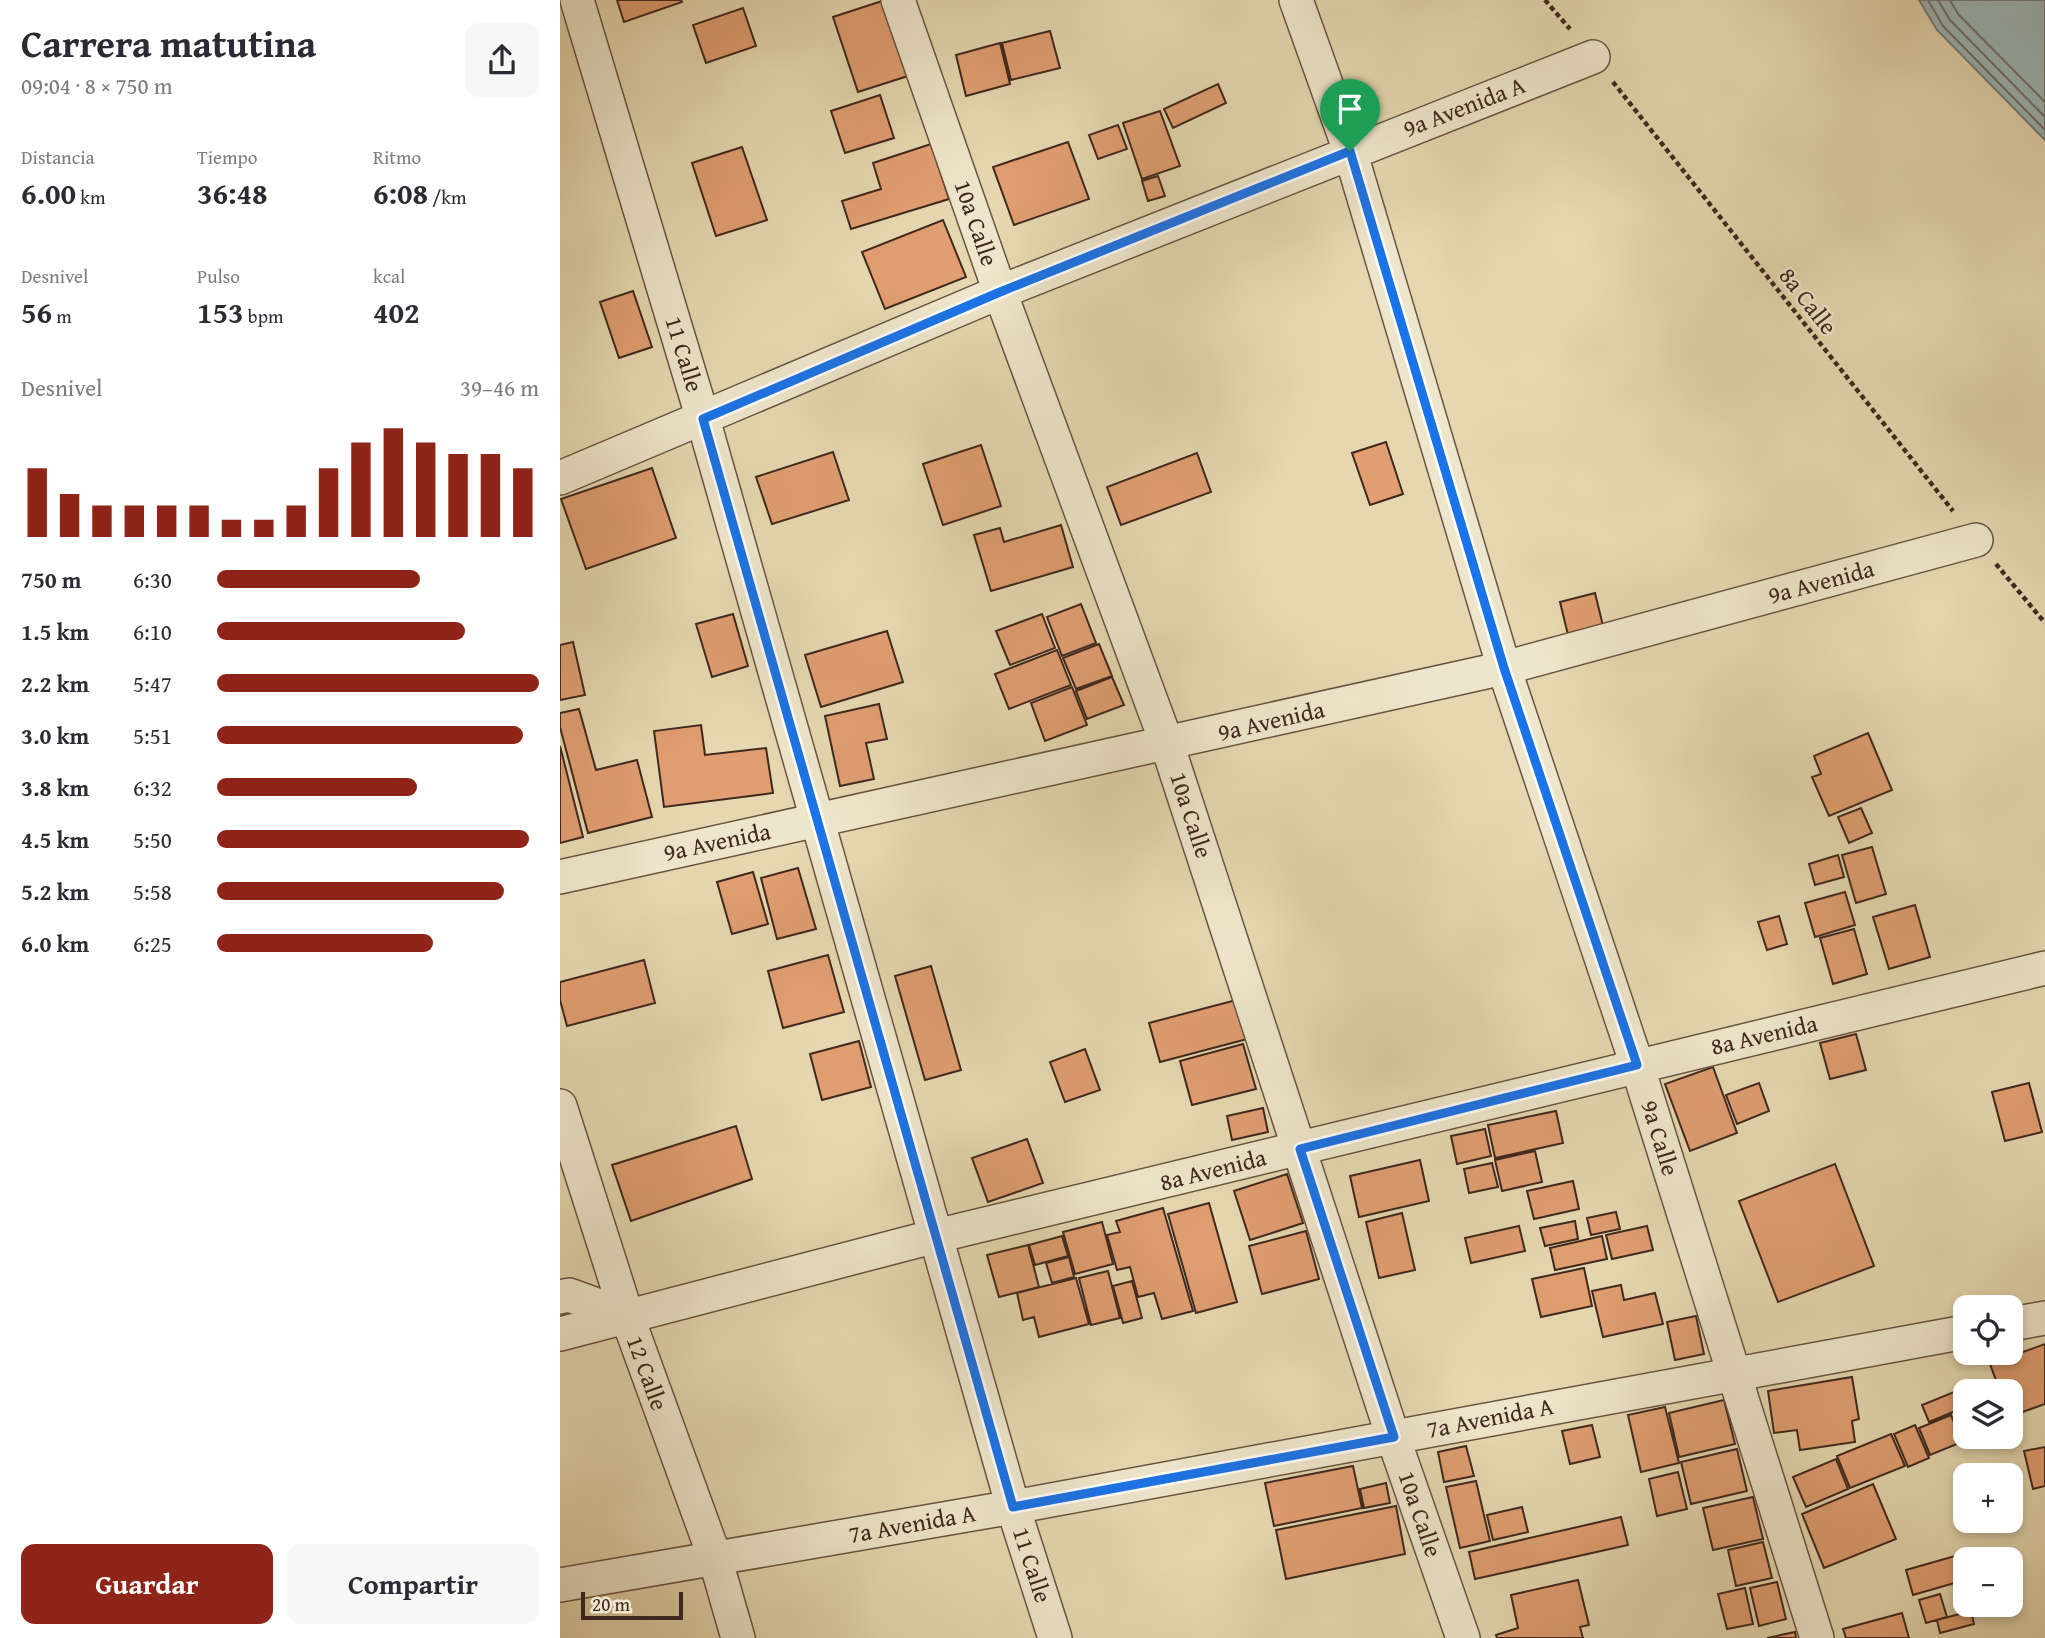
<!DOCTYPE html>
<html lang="es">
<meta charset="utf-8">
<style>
:root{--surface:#fff;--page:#f7f7f7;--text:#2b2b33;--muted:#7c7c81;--accent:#8f2418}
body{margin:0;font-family:"Gentium Book Plus",serif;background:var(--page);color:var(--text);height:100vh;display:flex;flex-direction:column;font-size:26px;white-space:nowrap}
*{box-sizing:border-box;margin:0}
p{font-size:23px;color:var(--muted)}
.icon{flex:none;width:38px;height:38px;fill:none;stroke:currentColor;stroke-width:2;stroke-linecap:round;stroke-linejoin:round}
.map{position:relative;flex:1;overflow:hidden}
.drawer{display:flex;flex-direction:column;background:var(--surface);width:560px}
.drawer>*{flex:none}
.fabs{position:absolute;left:1393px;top:1295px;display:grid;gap:14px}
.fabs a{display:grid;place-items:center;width:70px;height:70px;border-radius:14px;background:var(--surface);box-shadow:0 4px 10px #0003;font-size:35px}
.scale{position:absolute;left:21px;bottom:18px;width:102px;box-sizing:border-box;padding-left:7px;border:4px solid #40281e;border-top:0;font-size:19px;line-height:24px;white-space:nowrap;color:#40281e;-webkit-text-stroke:5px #eee6cc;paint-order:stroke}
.pin{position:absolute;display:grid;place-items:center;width:60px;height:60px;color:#fff;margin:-72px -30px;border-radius:50% 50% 50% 0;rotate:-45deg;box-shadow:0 0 7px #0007}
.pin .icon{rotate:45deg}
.round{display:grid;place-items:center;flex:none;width:74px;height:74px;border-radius:14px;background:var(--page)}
.summary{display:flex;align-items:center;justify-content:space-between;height:119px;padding:0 21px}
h1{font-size:38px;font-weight:700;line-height:52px}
.figures{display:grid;grid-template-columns:repeat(3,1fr);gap:10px;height:119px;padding:7px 21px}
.figures div{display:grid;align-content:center}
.figures b{font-size:30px;font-weight:700}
.figures small{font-size:19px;font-weight:400}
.figures p{font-size:19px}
.chart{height:196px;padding:14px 21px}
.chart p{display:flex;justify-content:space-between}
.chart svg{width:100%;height:126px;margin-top:7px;stroke:var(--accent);stroke-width:6}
.cta{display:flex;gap:14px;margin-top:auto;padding:14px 21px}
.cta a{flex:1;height:80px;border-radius:14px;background:var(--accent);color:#fff;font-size:28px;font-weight:700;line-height:80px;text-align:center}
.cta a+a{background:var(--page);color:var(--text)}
ul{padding:0 21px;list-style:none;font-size:23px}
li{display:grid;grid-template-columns:112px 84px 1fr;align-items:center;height:52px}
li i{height:18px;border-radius:9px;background:var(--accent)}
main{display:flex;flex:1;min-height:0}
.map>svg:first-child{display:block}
.water{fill:#9cb6b8;stroke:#777d7a;stroke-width:2}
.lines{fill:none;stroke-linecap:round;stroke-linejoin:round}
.shore{stroke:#6e6f6b;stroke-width:2}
.building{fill:#e09e71;stroke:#40281e;stroke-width:2}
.minor-casing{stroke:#695442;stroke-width:36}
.path{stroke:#40281e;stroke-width:4.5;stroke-dasharray:5 3.5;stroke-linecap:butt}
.minor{stroke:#eee6cc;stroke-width:33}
.route-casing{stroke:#fff;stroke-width:14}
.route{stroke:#1a73e8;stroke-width:9}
.labels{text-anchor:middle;stroke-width:5;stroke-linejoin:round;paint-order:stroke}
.street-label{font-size:24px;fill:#40281e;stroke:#eee6cc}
</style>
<main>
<section class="drawer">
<div class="summary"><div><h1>Carrera matutina</h1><p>09:04 · 8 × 750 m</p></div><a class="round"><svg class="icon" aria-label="share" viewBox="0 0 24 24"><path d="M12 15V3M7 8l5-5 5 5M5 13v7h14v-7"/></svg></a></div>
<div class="figures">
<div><p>Distancia</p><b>6.00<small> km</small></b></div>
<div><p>Tiempo</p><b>36:48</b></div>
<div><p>Ritmo</p><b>6:08<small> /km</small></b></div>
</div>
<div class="figures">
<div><p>Desnivel</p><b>56<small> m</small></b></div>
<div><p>Pulso</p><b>153<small> bpm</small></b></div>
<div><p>kcal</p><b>402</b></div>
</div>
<div class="chart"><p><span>Desnivel</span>39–46 m</p>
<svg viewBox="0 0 160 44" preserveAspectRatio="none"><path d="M5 44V20M15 44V29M25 44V33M35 44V33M45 44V33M55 44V33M65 44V38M75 44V38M85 44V33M95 44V20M105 44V11M115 44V6M125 44V11M135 44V15M145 44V15M155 44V20"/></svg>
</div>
<ul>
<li><b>750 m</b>6:30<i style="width:63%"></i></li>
<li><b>1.5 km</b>6:10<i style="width:77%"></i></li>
<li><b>2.2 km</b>5:47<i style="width:100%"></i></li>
<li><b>3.0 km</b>5:51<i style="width:95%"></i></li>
<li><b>3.8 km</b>6:32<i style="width:62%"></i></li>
<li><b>4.5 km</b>5:50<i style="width:97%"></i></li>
<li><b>5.2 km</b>5:58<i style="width:89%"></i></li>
<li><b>6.0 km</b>6:25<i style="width:67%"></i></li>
</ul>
<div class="cta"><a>Guardar</a><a>Compartir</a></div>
</section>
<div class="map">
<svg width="1485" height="1638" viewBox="0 0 1485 1638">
<rect width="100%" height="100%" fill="#e5d8b0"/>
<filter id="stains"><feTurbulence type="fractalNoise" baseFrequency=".00286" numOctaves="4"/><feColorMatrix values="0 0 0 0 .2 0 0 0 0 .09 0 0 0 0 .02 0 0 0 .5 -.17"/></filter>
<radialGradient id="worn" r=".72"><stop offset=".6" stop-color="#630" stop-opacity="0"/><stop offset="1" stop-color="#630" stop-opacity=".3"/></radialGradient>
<path class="water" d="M1359,0H1485V140L1377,30Z"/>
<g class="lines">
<path class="shore" d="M1368,0L1383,26L1485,130
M1378,0L1390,20L1485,117
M1390,0L1398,14L1485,102"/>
</g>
<path class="building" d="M57,0H121L122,2L64,22Z
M325,0L351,75L298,92L273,17Z
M183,8L196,46L146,63L133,25Z
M490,31L500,68L451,80L442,43Z
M440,43L450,84L406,96L396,55Z
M658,84L666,103L613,128L604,109Z
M320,95L334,138L285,153L271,111Z
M600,111L620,166L582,179L563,123Z
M558,125L567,149L538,159L529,135Z
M508,142L529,199L454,225L433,167Z
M371,144L389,199L291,229L282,201L321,189L313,163Z
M182,147L207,220L156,236L132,163Z
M598,176L605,196L588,201L582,181Z
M383,220L406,277L325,309L302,252Z
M73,291L92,347L59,358L40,302Z
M826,442L843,494L810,505L792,453Z
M421,445L441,506L383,525L363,464Z
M273,452L289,500L212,524L196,477Z
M637,453L651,492L561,525L547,487Z
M92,468L116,538L26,569L1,499Z
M501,525L513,567L431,591L414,535L440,528L444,542Z
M1035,593L1044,630L1009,639L1000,602Z
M521,604L536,643L502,656L487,617Z
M173,614L188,666L152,677L136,624Z
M482,614L495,648L450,665L436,631Z
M327,631L343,682L261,707L245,655Z
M13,642L25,695L0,700V645Z
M539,644L552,676L516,689L503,658Z
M497,650L511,685L449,709L435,674Z
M552,677L564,705L527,719L516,691Z
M512,687L527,725L485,741L471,703Z
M319,704L327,739L306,743L314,779L280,786L265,716Z
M19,709L36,770L77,760L92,817L28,833L0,727V713Z
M141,725L145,755L206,748L213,793L104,807L94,731Z
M1308,733L1332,790L1269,816L1252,777L1261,774L1254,756Z
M0,746L23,837L0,843Z
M1301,808L1312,833L1289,843L1278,817Z
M1312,847L1326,894L1296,903L1282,855Z
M1278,855L1284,877L1255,885L1249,864Z
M238,868L256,929L217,939L201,878Z
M193,872L208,924L172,934L157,882Z
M1285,892L1295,925L1255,937L1245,903Z
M1355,905L1370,957L1329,969L1313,917Z
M1219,916L1227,944L1207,950L1198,922Z
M1294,929L1307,974L1273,984L1260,938Z
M268,955L284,1012L223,1028L208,971Z
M84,960L95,1003L7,1026L0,1000V982Z
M371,966L401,1070L365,1080L335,976Z
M680,999L691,1038L600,1062L589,1023Z
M1296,1034L1306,1070L1270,1079L1260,1043Z
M299,1041L311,1087L262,1100L250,1054Z
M683,1044L696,1089L632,1105L620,1061Z
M525,1049L540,1090L505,1102L490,1062Z
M1153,1067L1177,1133L1130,1151L1105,1084Z
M1199,1083L1209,1111L1177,1124L1166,1095Z
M1469,1083L1482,1132L1445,1141L1432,1092Z
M703,1108L708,1132L672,1140L667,1116Z
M996,1111L1003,1143L935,1158L928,1125Z
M176,1126L192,1179L71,1221L52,1165Z
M925,1129L931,1156L897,1164L891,1136Z
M467,1139L483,1183L428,1202L412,1158Z
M975,1151L982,1182L942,1191L935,1160Z
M860,1160L869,1201L799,1217L790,1176Z
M932,1163L938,1187L909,1193L904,1169Z
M1275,1164L1314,1266L1218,1302L1179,1201Z
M727,1174L743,1223L690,1240L674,1191Z
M1013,1181L1019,1209L974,1219L967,1191Z
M649,1203L677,1302L636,1313L608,1214Z
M603,1208L633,1311L602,1319L594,1293L578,1297L570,1267L557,1270L547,1235L560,1232L556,1221Z
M1056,1212L1060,1229L1031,1235L1027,1218Z
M842,1213L855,1270L819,1278L806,1222Z
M1015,1221L1018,1239L985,1246L980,1228Z
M542,1222L553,1264L515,1274L503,1232Z
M959,1226L965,1251L911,1263L905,1238Z
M1087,1226L1093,1250L1052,1259L1046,1235Z
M746,1231L759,1279L702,1294L689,1246Z
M502,1236L508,1256L475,1265L469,1245Z
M1042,1236L1047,1259L995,1270L990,1248Z
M468,1245L479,1287L439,1297L427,1255Z
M509,1257L514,1277L492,1283L486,1263Z
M1024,1268L1032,1306L981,1317L972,1279Z
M548,1271L560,1318L531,1325L519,1278Z
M516,1278L529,1324L479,1337L474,1317L463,1320L457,1293Z
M572,1281L582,1318L563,1323L553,1286Z
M1061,1285L1064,1300L1095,1293L1103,1324L1043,1337L1032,1291Z
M1136,1316L1144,1354L1115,1360L1107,1322Z
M1485,1344V1404L1451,1416V1391H1440L1430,1364Z
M1292,1377L1299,1419L1292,1421L1295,1442L1240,1450L1237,1430L1214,1433L1208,1391Z
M1399,1390L1405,1407L1369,1422L1362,1405Z
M1164,1400L1175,1444L1119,1457L1109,1413Z
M1105,1407L1119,1463L1081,1472L1068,1415Z
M1391,1415L1402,1442L1370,1455L1359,1428Z
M1032,1425L1040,1457L1010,1464L1002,1431Z
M1355,1425L1369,1458L1348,1467L1334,1434Z
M1331,1434L1345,1466L1290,1488L1277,1456Z
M906,1446L914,1476L884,1482L878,1452Z
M1485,1447V1486L1473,1489L1464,1451Z
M1177,1449L1187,1491L1131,1504L1121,1462Z
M1276,1459L1288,1489L1246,1507L1233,1477Z
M793,1466L802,1508L714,1526L705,1483Z
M1118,1472L1127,1509L1097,1516L1089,1479Z
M916,1481L930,1541L900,1548L886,1487Z
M826,1483L830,1503L804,1508L800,1489Z
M1313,1484L1336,1539L1264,1568L1242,1514Z
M1193,1497L1203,1539L1153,1550L1143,1508Z
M836,1506L845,1554L726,1579L716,1530Z
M962,1507L968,1532L933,1540L927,1515Z
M1061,1517L1068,1545L915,1579L909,1552Z
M1203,1542L1212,1578L1176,1586L1168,1550Z
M1402,1554L1405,1580L1353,1595L1346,1570Z
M1018,1580L1029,1625L1020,1627L1023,1638H937L936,1635L958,1628L951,1595Z
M1217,1582L1226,1619L1199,1626L1190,1588Z
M1185,1588L1193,1624L1167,1629L1158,1594Z
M1380,1594L1387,1617L1366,1623L1359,1600Z
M1411,1611L1414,1624L1380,1633L1377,1620Z
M1342,1613L1349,1638H1286L1283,1629Z
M1235,1632L1236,1638H1207Z"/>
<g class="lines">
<defs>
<path id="minor" d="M17,0L143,419L453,1507L495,1638
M338,0L440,292L607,744L833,1437L903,1638
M736,0L790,151L944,668L1077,1065L1257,1638
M0,478L440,292L1033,57
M0,877L944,668L1416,540
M0,1106L67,1316L155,1558L178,1638
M0,1297L9,1295L67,1316
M1451,1324L1485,1318
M0,1334L376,1236L1485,968
M0,1585L453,1507L1405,1332"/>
</defs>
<use href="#minor" class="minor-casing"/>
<path class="path" d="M985,0L1010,29
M1053,82L1393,511
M1436,564L1485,623"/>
<use href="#minor" class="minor"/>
</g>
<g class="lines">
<defs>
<path id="route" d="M790,151L944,668L1077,1065L740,1149L834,1437L453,1507L143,419L440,292Z"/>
</defs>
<use href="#route" class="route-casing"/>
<use href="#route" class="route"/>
</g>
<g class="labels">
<g class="street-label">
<text transform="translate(904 107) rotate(-21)" y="8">9a Avenida A</text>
<text transform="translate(416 223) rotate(71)" y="8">10a Calle</text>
<text transform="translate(1248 301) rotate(52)" y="8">8a Calle</text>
<text transform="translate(124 354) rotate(73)" y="8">11 Calle</text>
<text transform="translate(1261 582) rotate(-15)" y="8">9a Avenida</text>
<text transform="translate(711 721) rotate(-13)" y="8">9a Avenida</text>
<text transform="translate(631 815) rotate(72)" y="8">10a Calle</text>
<text transform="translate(157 842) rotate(-12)" y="8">9a Avenida</text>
<text transform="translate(1204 1035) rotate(-13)" y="8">8a Avenida</text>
<text transform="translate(1100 1138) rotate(73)" y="8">9a Calle</text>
<text transform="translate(653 1170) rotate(-14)" y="8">8a Avenida</text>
<text transform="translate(87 1373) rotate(70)" y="8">12 Calle</text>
<text transform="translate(930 1418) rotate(-11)" y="8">7a Avenida A</text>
<text transform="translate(860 1514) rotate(71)" y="8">10a Calle</text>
<text transform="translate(352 1524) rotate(-10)" y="8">7a Avenida A</text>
<text transform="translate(472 1565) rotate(72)" y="8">11 Calle</text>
</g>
</g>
<rect width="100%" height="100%" filter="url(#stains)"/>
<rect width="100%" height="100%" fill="url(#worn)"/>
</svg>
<div class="fabs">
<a><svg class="icon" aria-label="locate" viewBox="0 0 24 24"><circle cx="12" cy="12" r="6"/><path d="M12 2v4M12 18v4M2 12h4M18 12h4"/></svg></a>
<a><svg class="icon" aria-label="layers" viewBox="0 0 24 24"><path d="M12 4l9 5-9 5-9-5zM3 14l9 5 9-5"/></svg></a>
<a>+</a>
<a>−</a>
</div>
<div class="scale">20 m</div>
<div class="pin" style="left:790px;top:151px;background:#1e9e55"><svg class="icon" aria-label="arrive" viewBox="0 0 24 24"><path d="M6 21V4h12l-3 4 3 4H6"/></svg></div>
</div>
</main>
